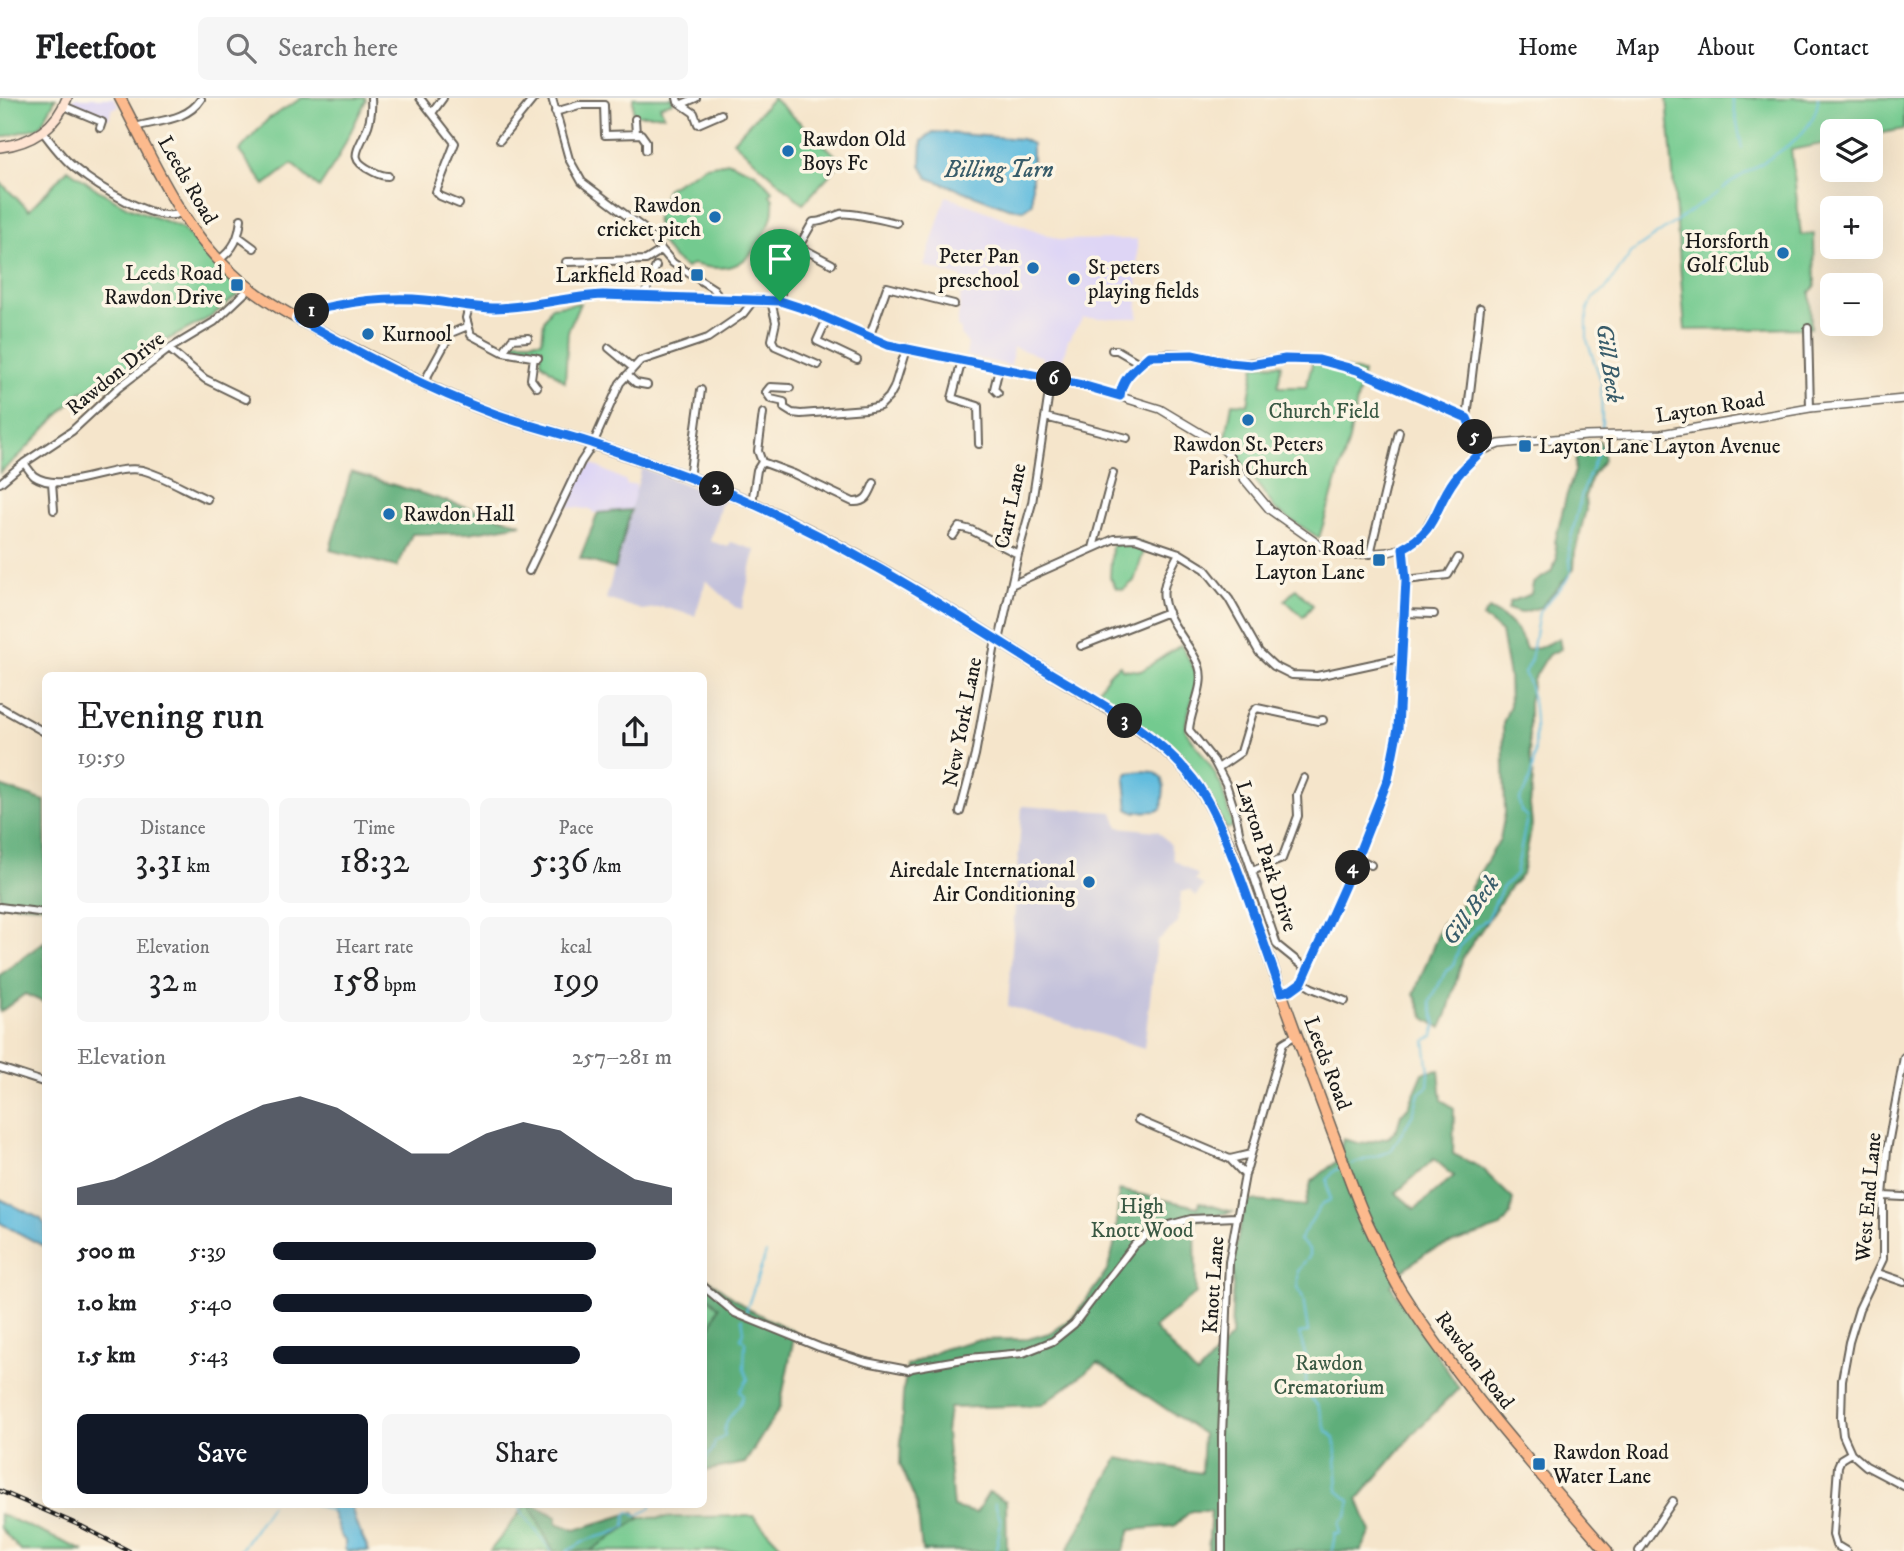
<!DOCTYPE html>
<meta charset="utf-8">
<style>
:root{--surface:#fff;--page:#f6f6f6;--text:#202124;--muted:#757577;--line:#e0e0e0;--accent:#111827}
body{margin:0;font-family:"IM FELL DW Pica",serif;background:var(--page);color:var(--text);height:100vh;display:flex;flex-direction:column;font-size:26px;white-space:nowrap}
*{box-sizing:border-box;margin:0}
p{font-size:23px;color:var(--muted)}
.icon{flex:none;width:38px;height:38px;fill:none;stroke:currentColor;stroke-width:2;stroke-linecap:round;stroke-linejoin:round}
.map{position:relative;flex:1;overflow:hidden}
.drawer{position:absolute;left:42px;top:574px;width:665px;height:836px;display:flex;flex-direction:column;background:var(--surface);border-radius:10px;box-shadow:0 7px 28px #0002}
.drawer>*{flex:none}
.buttons{position:absolute;left:1820px;top:21px;display:grid;gap:14px}
.buttons a{display:grid;place-items:center;width:63px;height:63px;border-radius:10px;background:var(--surface);box-shadow:0 7px 28px #0002;font-size:35px}
.pin{position:absolute;display:grid;place-items:center;width:60px;height:60px;color:#fff;margin:-72px -30px;border-radius:50% 50% 50% 0;rotate:-45deg;box-shadow:0 0 7px #0007}
.pin .icon{rotate:45deg}
.km{position:absolute;width:35px;height:35px;margin:-18px;border-radius:50%;background:#222;color:#fff;font-size:19px;line-height:35px;text-align:center}
.round{display:grid;place-items:center;flex:none;width:74px;height:74px;border-radius:10px;background:var(--page)}
.summary{display:flex;align-items:center;justify-content:space-between;height:119px;padding:0 35px}
h1{font-size:38px;font-weight:600;line-height:52px}
.figures{display:grid;grid-template-columns:repeat(3,1fr);gap:10px;height:119px;padding:7px 35px}
.figures div{display:grid;align-content:center;border-radius:10px;background:var(--page);text-align:center}
.figures b{font-size:35px;font-weight:600}
.figures small{font-size:19px;font-weight:400}
.figures p{font-size:19px}
.chart{height:196px;padding:14px 35px}
.chart p{display:flex;justify-content:space-between}
.chart svg{width:100%;height:126px;margin-top:7px;fill:var(--accent);opacity:.7}
.primary-button{display:flex;gap:14px;margin-top:auto;padding:14px 35px}
.primary-button a{flex:1;height:80px;border-radius:10px;background:var(--accent);color:#fff;font-size:28px;font-weight:600;line-height:80px;text-align:center}
.primary-button a+a{background:var(--page);color:var(--text)}
ul{padding:0 35px;list-style:none;font-size:23px}
li{display:grid;grid-template-columns:112px 84px 1fr;align-items:center;height:52px}
li i{height:18px;border-radius:9px;background:var(--accent)}
header{display:flex;align-items:center;gap:42px;box-sizing:border-box;height:98px;padding:0 35px;background:var(--surface);border-bottom:2px solid var(--line)}
header strong{font-size:33px}
nav{display:flex;gap:38px;margin-inline-start:auto;font-size:24px}
.search{width:490px;height:63px;background:var(--page);display:flex;align-items:center;gap:18px;box-sizing:border-box;padding:0 24px;border-radius:10px;color:var(--muted);font-size:26px}
.map>svg:first-child{display:block}
.built{fill:#ded5f5}
.industrial{fill:#c3c1db}
.green{fill:#73ca8f;stroke:#487356;stroke-width:2}
.forest{fill:#5eae7a;stroke:#3d654b;stroke-width:2;fill-rule:evenodd}
.water{fill:#61bcde;stroke:#3e6c7d;stroke-width:2}
.lines{fill:none;stroke-linecap:round;stroke-linejoin:round}
.stream{stroke:#61bcde;stroke-width:2}
.minor-casing{stroke:#686259;stroke-width:10}
.tertiary-casing{stroke:#686259;stroke-width:10}
.secondary-casing{stroke:#686259;stroke-width:12}
.primary-casing{stroke:#686259;stroke-width:13}
.minor{stroke:#fff;stroke-width:6}
.tertiary{stroke:#fff;stroke-width:7}
.secondary{stroke:#fee3d1;stroke-width:9}
.primary{stroke:#fcba8d;stroke-width:10}
.rail-casing{stroke:#1c1c1c;stroke-width:4.5}
.rail{stroke:#fcf5e5;stroke-width:2;stroke-dasharray:5;stroke-linecap:butt}
.route-casing{stroke:#fff;stroke-width:14}
.route{stroke:#1a73e8;stroke-width:9}
.poi-dot{fill:#1f6fb2;stroke:#fcf5e5;stroke-width:2.5}
.labels{text-anchor:middle;stroke-width:7;stroke-linejoin:round;paint-order:stroke}
.poi-label{font-size:21px;fill:#1c1c1c;stroke:#fcf5e5;text-anchor:end}
.street-label{font-size:21px;fill:#1c1c1c;stroke:#fcf5e5}
.park-label{font-size:21px;fill:#3a5944;stroke:#fcf5e5}
.water-label{font-size:23px;font-style:italic;fill:#385c6a;stroke:#fcf5e5}
</style>
<header>
<strong>Fleetfoot</strong>
<div class="search"><svg class="icon" aria-label="search" viewBox="0 0 24 24"><circle cx="10" cy="10" r="6"/><path d="M15 15l6 6"/></svg>Search here</div>
<nav><a>Home</a><a>Map</a><a>About</a><a>Contact</a></nav>
</header>
<div class="map">
<svg width="1904" height="1453" viewBox="0 0 1904 1453">
<rect width="100%" height="100%" fill="#fcf5e5"/>
<filter id="ink" filterUnits="userSpaceOnUse"><feTurbulence type="fractalNoise" baseFrequency=".0143" numOctaves="2"/><feDisplacementMap in="SourceGraphic" scale="14" xChannelSelector="R" yChannelSelector="G"/><feConvolveMatrix kernelMatrix="1 2 1 2 8 2 1 2 1" color-interpolation-filters="sRGB"/></filter>
<filter id="wash" filterUnits="userSpaceOnUse"><feTurbulence type="fractalNoise" baseFrequency=".00686" numOctaves="4" result="noise"/><feDisplacementMap in="SourceGraphic" scale="28" xChannelSelector="R" yChannelSelector="G"/><feGaussianBlur stdDeviation="1.57" result="paint"/><feColorMatrix in="noise" values="0 0 0 0 0 0 0 0 0 0 0 0 0 0 0 0 0 1.4 0 .05"/><feComposite in="paint" operator="in"/></filter>
<g filter="url(#wash)">
<rect width="100%" height="100%" fill="#f5e5cb"/>
<path class="built" d="M73,0H114L119,9L112,11L109,21L70,9Z
M946,98L1061,142L1137,141L1138,220H1083L1068,242L1058,277L1041,269L1043,259L1013,249L1011,268L966,258L968,246L961,237V231L957,229L963,180L924,168Z
M586,365H590L626,383V387L636,386V395L631,412L593,415V412L564,408L576,377Z"/>
<path class="industrial" d="M642,370L726,402L721,406L710,443L728,449L731,444L755,452L742,511L735,509L706,482L695,518L663,509L642,512L606,501Z
M1022,708L1113,714L1118,729L1158,733L1170,746L1174,762L1198,777L1195,782L1204,788L1196,798L1189,792L1181,794L1178,825L1157,843L1144,950L1008,908Z"/>
<path class="green" d="M0,0H56L40,29L0,40Z
M302,0H365L366,2L337,62L319,90L292,66L265,87L239,53L268,21Z
M633,0H673V4L660,8L664,17H633Z
M773,0L842,63L803,106L733,43Z
M1667,0H1904V31L1871,37V33H1832V44L1791,52L1801,137L1814,136L1815,189L1810,194L1811,230L1685,232Z
M729,64L756,75L772,93L770,97L773,101C774,118 771,123 763,138C746,170 726,175 693,166L686,170L673,160L656,138L659,135L656,120L666,91L706,68Z
M68,71L98,92L128,109L181,129L242,193L211,219L167,242L121,286L81,294L20,357L0,375V84L29,112Z
M580,205L568,233L565,284L541,264V254L510,251L514,243H542L544,223L551,209Z
M1313,262L1363,275L1348,346L1319,440L1276,412L1232,351L1225,345L1232,305L1248,306L1255,267L1281,266L1278,289H1306Z
M1131,443L1146,447L1134,483L1123,492L1116,490L1110,479L1112,447Z
M1296,491L1313,507L1303,519L1285,502Z
M1181,547L1196,574L1197,584L1186,624V633L1210,667L1221,687L1233,729L1226,731C1195,664 1156,635 1094,597C1104,586 1107,574 1120,567L1122,571L1141,573Z
M704,1196L719,1209L704,1245Z
M526,1407H530L553,1453H490Z
M0,1416L84,1453H21L0,1430Z
M753,1418L786,1453H590L640,1420Z"/>
<path class="forest" d="M1600,343L1604,362L1593,376L1585,398L1586,412L1575,454L1574,471L1541,509L1520,515L1508,511L1510,504L1531,496L1533,485L1551,474L1557,460L1555,444L1566,399L1575,373L1577,345Z
M351,374L522,426L469,435L412,436L397,469L330,452Z
M631,412L615,471L580,460L598,415Z
M1489,511C1507,520 1520,531 1526,551L1539,550L1559,540L1561,551L1548,557L1533,582L1529,605V648L1533,682L1530,707L1532,727L1522,777L1511,788L1463,859L1447,916L1441,930L1425,920L1414,896L1442,826L1452,821L1500,741L1505,715L1503,625L1510,607L1509,579L1501,534L1483,519Z
M0,688L45,703L46,808L0,806Z
M45,843V905L25,896L0,914V877Z
M1439,972L1442,1002L1454,1010L1453,1056L1480,1069L1513,1101L1510,1117L1501,1129L1427,1154L1402,1173L1391,1188L1459,1290L1413,1336L1358,1401L1371,1434L1361,1453H1208L1211,1413H1191L1174,1428L1130,1432L1123,1453H1067L1118,1360L1201,1375L1203,1336L1098,1265L1042,1307L949,1310L946,1335L953,1409L976,1415L989,1394L1006,1403L1007,1453H922L917,1406L900,1366L903,1296L907,1268L943,1251L976,1242L1028,1241L1053,1234L1075,1217L1107,1173L1116,1140L1119,1092L1198,1109L1200,1104L1232,1114L1195,1123L1196,1195L1154,1230L1197,1277L1231,1239L1234,1156L1246,1102L1305,1108L1311,1084L1337,1063L1343,1041L1362,1046L1389,1039L1397,1030L1401,1017L1409,1008L1423,975ZM1434,1061L1454,1078L1415,1111L1396,1095Z
M704,1178L748,1211L795,1234L780,1309L745,1365L704,1373V1245L719,1209L704,1195Z
M530,1407H535L557,1419V1425L575,1432L634,1414L640,1420L590,1453H553Z"/>
<path class="water" d="M933,34L1022,41L1032,46V105L1024,112L1008,110L928,80L921,67L922,43Z
M1142,673L1154,674L1161,679L1164,689L1162,710L1157,713L1133,714L1128,711L1125,681L1128,675Z
M0,1101L41,1121L45,1127V1149L0,1125Z
M329,1407H351L356,1426L369,1453H347L345,1451V1443L341,1438Z"/>
<g class="lines">
<path class="stream" d="M1732,0L1742,50
M1722,91C1752,67 1817,44 1818,0
M1602,331L1601,283L1587,242V213L1594,199L1604,193L1632,154L1718,94
M1352,1066L1391,1053L1413,1016L1419,996L1428,988L1429,974L1425,943L1433,938L1436,926L1430,904L1446,873L1452,870L1460,848L1478,827L1487,822L1502,790L1516,776L1527,719L1521,713L1519,702C1522,698 1525,693 1527,688C1539,663 1538,598 1524,575L1531,561L1539,514L1565,485L1571,474L1569,449L1582,395L1597,357L1604,348
M745,1216L766,1155
M704,1365L713,1351L715,1344L725,1338C722,1324 732,1317 739,1307C741,1304 742,1300 743,1297L740,1293L748,1281L744,1271L745,1244L741,1240L744,1234L742,1221
M995,1405L1001,1424L996,1453
M315,1407L331,1413
M519,1407L522,1414L551,1453
M240,1453L271,1407
M567,1453C575,1450 584,1442 593,1440C604,1437 615,1436 625,1428L626,1417L629,1414L637,1418L651,1410V1407
M1332,1453L1335,1435H1340V1424L1347,1418L1350,1403L1338,1393L1335,1340L1326,1332L1318,1308L1306,1294V1259L1299,1235L1308,1234L1303,1200L1298,1189V1173L1309,1159V1151L1299,1142L1322,1106L1330,1102L1327,1082L1335,1072L1340,1070"/>
</g>
</g>
<g filter="url(#ink)">
<g class="lines">
<defs>
<path id="minor" d="M371,0C372,12 371,22 366,33C358,53 347,61 372,73C378,76 381,78 388,78
M420,0L455,45L436,94L440,98L459,106
M552,0L569,61L582,84L643,130L673,165L714,191L719,201
M677,0L678,4L694,15L698,26L721,16
M682,6L696,0
M64,8L102,24L100,30
M555,14L579,7H604L605,37L641,36L646,43V52
M432,15L443,0
M635,21L636,36
M135,29C159,22 187,23 201,1
M43,34C53,47 63,61 76,71C95,87 158,127 180,115
M500,42L534,0
M239,139L254,150
M798,148L832,166
M219,162C234,151 239,140 241,121
M566,164L646,162L662,152
M644,198L656,168
M771,203L776,224L772,242L775,248L818,267
M780,203C783,172 798,150 813,124C825,124 830,119 840,116C849,113 886,123 897,125
M469,208L466,220L471,237L503,254L538,260
M827,221L817,243L857,262
M1808,230L1810,310
M869,240L887,189L954,206
M609,250L633,270
M169,251L205,281L246,301
M1112,252H1117L1141,266
M503,254L512,241L528,240
M534,259L531,281L537,289
M962,262L952,300L978,308L979,346
M627,277L636,285L647,287
M423,286L451,235L468,228
M790,290L770,289L766,294L771,301L784,304V310L792,315L801,316L866,311L880,308L889,299L894,290L906,251
M998,295L994,291L999,270
M1120,298C1121,284 1138,262 1152,258C1177,250 1206,263 1231,265C1250,267 1266,262 1285,261C1308,259 1331,265 1354,271C1393,283 1428,308 1467,320L1481,353
M1045,319L1127,340
M1467,320L1480,210
M762,364L794,376L853,404C867,405 869,396 874,385
M24,365C27,369 31,375 34,378C62,397 110,366 142,372C162,377 188,393 207,401
M689,380L701,292
M52,384L54,412
M0,385L24,365L72,333L118,290L169,251L214,224L250,190
M752,405L757,372L762,364L758,353L763,315
M953,438L959,429L971,432L1018,456
M1093,450L1113,375
M1179,455C1174,465 1166,478 1164,490C1159,518 1190,544 1199,568C1206,588 1190,612 1189,632L1214,663L1226,686L1235,714L1240,738L1277,847L1308,872
M1370,456L1399,334
M529,473L581,364L593,346L620,285L640,263L708,240L743,216L753,203
M1406,482L1448,477L1458,460
M1011,487L1114,441L1135,440L1179,455L1205,471L1229,501L1259,554L1274,568L1292,577L1317,578L1400,560
M1403,515L1434,516
M999,543L1018,456L1032,405L1051,281
M1081,548L1168,514
M0,609L46,635
M1218,670L1241,654L1253,614L1257,610L1318,623L1323,622
M960,714L975,657L996,541
M1357,760L1371,767
M1252,773L1282,761L1298,718L1297,697L1304,680
M0,809L46,815
M1302,884L1312,890L1345,903
M1281,894L1291,892L1302,884L1357,760L1388,681L1398,630L1406,482L1403,450
M1904,959L1887,1052L1883,1098V1161L1859,1211L1849,1244L1842,1282L1841,1320L1843,1337L1851,1355L1866,1368L1904,1388
M0,970L46,985
M1138,1022L1230,1061L1245,1077
M1230,1061L1251,1056
M1883,1098L1904,1099
M1878,1175L1904,1184
M704,1189L735,1215L819,1249L866,1264L908,1272L912,1270L969,1260L1023,1255L1053,1243L1074,1226L1134,1147L1155,1131L1191,1121L1236,1119
M1222,1453V1338L1229,1164L1245,1077L1283,945L1296,937
M1639,1453L1673,1403
M1846,1453L1836,1447L1833,1437L1838,1368L1841,1361L1851,1355"/>
<path id="tertiary" d="M298,221C309,213 320,211 333,208C363,202 394,199 425,202C448,204 471,210 495,210C531,209 566,199 602,197L789,205L888,247L1082,287L1160,311L1217,345L1227,355L1245,382L1270,412L1328,453L1350,457L1388,454L1403,450L1421,439L1454,382L1481,353L1499,346L1586,338L1661,336L1810,310L1904,301"/>
<path id="secondary" d="M0,49C31,45 56,30 67,0"/>
<path id="primary" d="M120,0C153,62 179,127 232,175C264,205 305,225 343,245C392,270 441,296 492,315C523,326 556,334 587,344C622,355 657,368 691,380C812,425 921,493 1029,562C1078,593 1132,621 1175,661C1223,705 1251,807 1272,868C1291,924 1312,978 1332,1033C1344,1064 1354,1096 1368,1126C1379,1148 1388,1173 1402,1195C1461,1288 1535,1370 1607,1453"/>
</defs>
<use href="#minor" class="minor-casing"/>
<use href="#tertiary" class="tertiary-casing"/>
<use href="#secondary" class="secondary-casing"/>
<use href="#primary" class="primary-casing"/>
<use href="#minor" class="minor"/>
<use href="#tertiary" class="tertiary"/>
<use href="#secondary" class="secondary"/>
<use href="#primary" class="primary"/>
<defs>
<path id="rail" d="M0,1393L81,1428L129,1453"/>
</defs>
<use href="#rail" class="rail-casing"/>
<use href="#rail" class="rail"/>
</g>
</g>
<g class="lines" filter="url(#ink)">
<defs>
<path id="route" d="M603,197L780,203L808,212L888,247L1082,287L1120,298C1122,279 1136,270 1149,258L1192,257L1229,265L1251,267L1285,261L1319,262L1357,272L1467,320L1481,353C1473,362 1462,371 1455,381C1434,409 1438,432 1403,450L1406,482L1398,630L1388,681L1357,760L1302,884L1291,892L1281,894C1266,851 1251,807 1235,765C1223,735 1212,706 1193,681C1154,631 1090,600 1037,567C933,501 829,436 714,389C674,373 632,359 591,345C559,335 526,327 495,316C427,291 361,256 298,221C308,213 320,211 333,208C363,202 394,199 425,202C448,204 471,210 495,210C531,209 566,199 603,197Z"/>
</defs>
<use href="#route" class="route-casing"/>
<use href="#route" class="route"/>
</g>
<g class="poi-dot">
<circle cx="788" cy="53" r="7"/>
<circle cx="715" cy="119" r="7"/>
<circle cx="1783" cy="155" r="7"/>
<circle cx="1033" cy="170" r="7"/>
<rect x="690" y="170" width="14" height="14" rx="3.5"/>
<circle cx="1074" cy="181" r="7"/>
<rect x="230" y="180" width="14" height="14" rx="3.5"/>
<circle cx="368" cy="236" r="7"/>
<circle cx="1248" cy="322" r="7"/>
<rect x="1518" y="341" width="14" height="14" rx="3.5"/>
<circle cx="389" cy="416" r="7"/>
<rect x="1372" y="455" width="14" height="14" rx="3.5"/>
<circle cx="1089" cy="784" r="7"/>
<rect x="1532" y="1359" width="14" height="14" rx="3.5"/>
</g>
<g class="labels">
<g class="poi-label">
<text x="802" y="48" text-anchor="start">Rawdon Old<tspan x="802" dy="24">Boys Fc</tspan></text>
<text x="701" y="114">Rawdon<tspan x="701" dy="24">cricket pitch</tspan></text>
<text x="1769" y="150">Horsforth<tspan x="1769" dy="24">Golf Club</tspan></text>
<text x="1019" y="165">Peter Pan<tspan x="1019" dy="24">preschool</tspan></text>
<text x="1088" y="176" text-anchor="start">St peters<tspan x="1088" dy="24">playing fields</tspan></text>
<text x="223" y="182">Leeds Road<tspan x="223" dy="24">Rawdon Drive</tspan></text>
<text x="683" y="184">Larkfield Road</text>
<text x="382" y="243" text-anchor="start">Kurnool</text>
<text x="1248" y="353" text-anchor="middle">Rawdon St. Peters<tspan x="1248" dy="24">Parish Church</tspan></text>
<text x="1539" y="355" text-anchor="start">Layton Lane Layton Avenue</text>
<text x="403" y="423" text-anchor="start">Rawdon Hall</text>
<text x="1365" y="457">Layton Road<tspan x="1365" dy="24">Layton Lane</tspan></text>
<text x="1075" y="779">Airedale International<tspan x="1075" dy="24">Air Conditioning</tspan></text>
<text x="1553" y="1361" text-anchor="start">Rawdon Road<tspan x="1553" dy="24">Water Lane</tspan></text>
</g>
<g class="street-label">
<text transform="translate(188 82) rotate(60)" y="7">Leeds Road</text>
<text transform="translate(115 275) rotate(-39)" y="7">Rawdon Drive</text>
<text transform="translate(1710 309) rotate(-9)" y="7">Layton Road</text>
<text transform="translate(1010 408) rotate(-78)" y="7">Carr Lane</text>
<text transform="translate(962 624) rotate(-79)" y="7">New York Lane</text>
<text transform="translate(1267 758) rotate(72)" y="7">Layton Park Drive</text>
<text transform="translate(1328 965) rotate(69)" y="7">Leeds Road</text>
<text transform="translate(1868 1099) rotate(-85)" y="7">West End Lane</text>
<text transform="translate(1213 1187) rotate(-86)" y="7">Knott Lane</text>
<text transform="translate(1475 1262) rotate(53)" y="7">Rawdon Road</text>
</g>
<g class="park-label">
<text x="1324" y="320">Church Field</text>
<text x="1142" y="1115">High<tspan x="1142" dy="24">Knott Wood</tspan></text>
<text x="1329" y="1272">Rawdon<tspan x="1329" dy="24">Crematorium</tspan></text>
</g>
<g class="water-label">
<text x="999" y="79">Billing Tarn</text>
<text transform="translate(1610 265) rotate(82)" y="8">Gill Beck</text>
<text transform="translate(1470 812) rotate(-54)" y="8">Gill Beck</text>
</g>
</g>
</svg>
<div class="buttons">
<a><svg class="icon" aria-label="layers" viewBox="0 0 24 24"><path d="M12 4l9 5-9 5-9-5zM3 14l9 5 9-5"/></svg></a>
<a>+</a>
<a>−</a>
</div>
<div class="pin" style="left:780px;top:203px;background:#1e9e55"><svg class="icon" aria-label="arrive" viewBox="0 0 24 24"><path d="M6 21V4h12l-3 4 3 4H6"/></svg></div>
<b class="km" style="left:312px;top:213px">1</b>
<b class="km" style="left:717px;top:391px">2</b>
<b class="km" style="left:1125px;top:623px">3</b>
<b class="km" style="left:1353px;top:770px">4</b>
<b class="km" style="left:1475px;top:339px">5</b>
<b class="km" style="left:1054px;top:281px">6</b>
<section class="drawer">
<div class="summary"><div><h1>Evening run</h1><p>19:59</p></div><a class="round"><svg class="icon" aria-label="share" viewBox="0 0 24 24"><path d="M12 15V3M7 8l5-5 5 5M5 13v7h14v-7"/></svg></a></div>
<div class="figures">
<div><p>Distance</p><b>3.31<small> km</small></b></div>
<div><p>Time</p><b>18:32</b></div>
<div><p>Pace</p><b>5:36<small> /km</small></b></div>
</div>
<div class="figures">
<div><p>Elevation</p><b>32<small> m</small></b></div>
<div><p>Heart rate</p><b>158<small> bpm</small></b></div>
<div><p>kcal</p><b>199</b></div>
</div>
<div class="chart"><p><span>Elevation</span>257–281 m</p>
<svg viewBox="0 0 160 44" preserveAspectRatio="none"><path d="M0 44V38L10 35L20 29L30 22L40 15L50 9L60 6L70 10L80 18L90 26L100 26L110 19L120 15L130 18L140 27L150 35L160 38V44z"/></svg>
</div>
<ul>
<li><b>500 m</b>5:39<i style="width:81%"></i></li>
<li><b>1.0 km</b>5:40<i style="width:80%"></i></li>
<li><b>1.5 km</b>5:43<i style="width:77%"></i></li>
</ul>
<div class="primary-button"><a>Save</a><a>Share</a></div>
</section>
</div>
